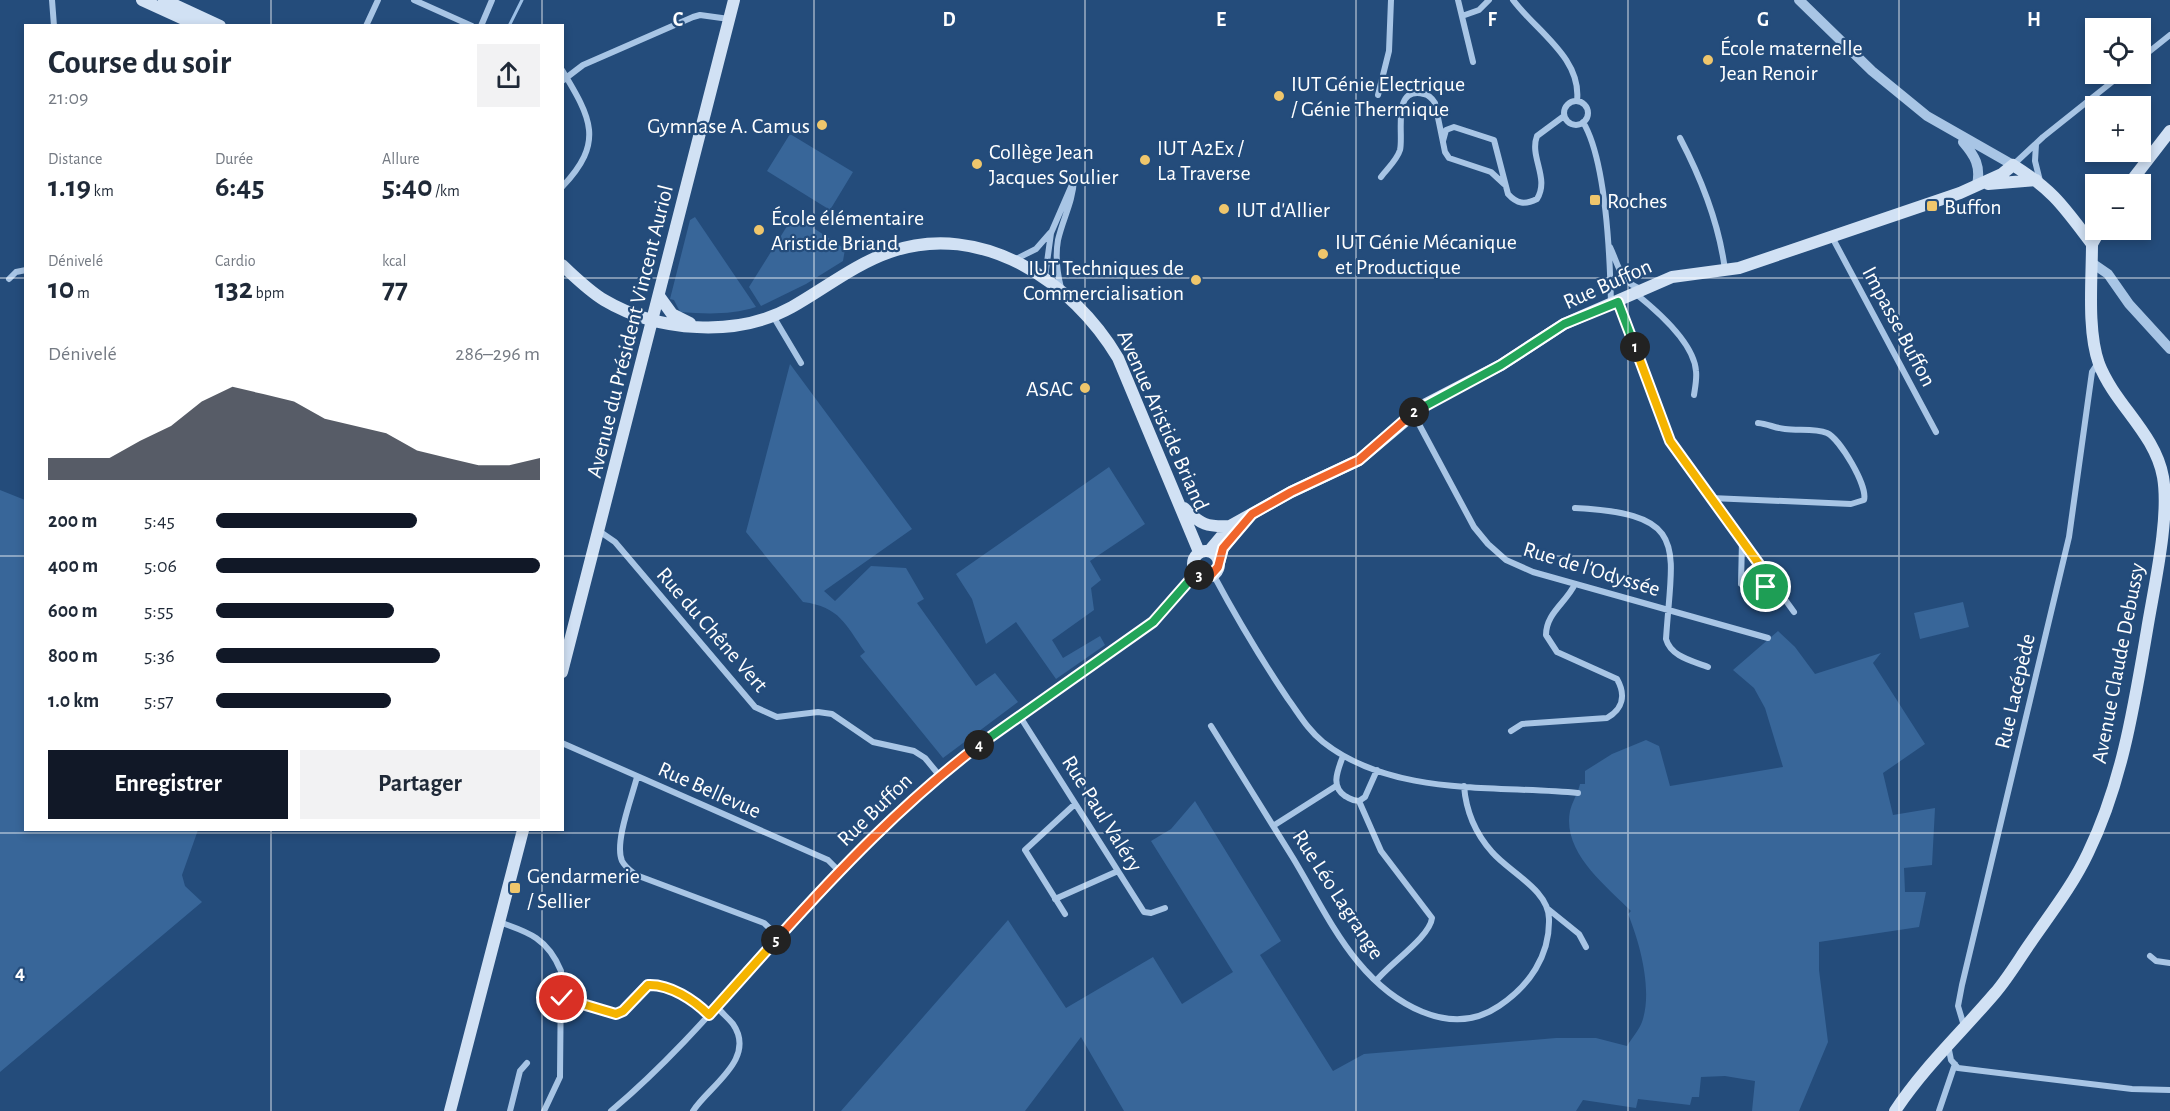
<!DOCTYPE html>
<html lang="fr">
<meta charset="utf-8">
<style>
:root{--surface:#fff;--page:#f2f2f3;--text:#1f2937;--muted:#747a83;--accent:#111827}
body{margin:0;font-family:"Alegreya Sans",sans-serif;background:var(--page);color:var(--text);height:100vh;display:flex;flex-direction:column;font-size:22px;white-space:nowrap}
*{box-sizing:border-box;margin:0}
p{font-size:20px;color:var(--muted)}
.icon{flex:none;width:33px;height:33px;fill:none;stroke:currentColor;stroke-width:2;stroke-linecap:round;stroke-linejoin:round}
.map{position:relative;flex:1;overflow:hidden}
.side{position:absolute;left:24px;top:24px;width:540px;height:807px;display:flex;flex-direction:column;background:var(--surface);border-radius:0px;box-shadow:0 3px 9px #0003}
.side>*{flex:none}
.fabs{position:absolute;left:2085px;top:18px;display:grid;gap:12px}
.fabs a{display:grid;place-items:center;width:66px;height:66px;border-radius:0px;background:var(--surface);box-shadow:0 3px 9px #0003;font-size:30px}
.pin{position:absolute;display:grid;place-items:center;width:51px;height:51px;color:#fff;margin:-26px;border:3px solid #fff;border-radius:50%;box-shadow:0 2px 6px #0007}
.km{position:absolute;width:30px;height:30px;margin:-15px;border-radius:50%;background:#222;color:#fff;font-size:16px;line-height:30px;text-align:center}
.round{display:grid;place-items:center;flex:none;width:63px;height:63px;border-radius:0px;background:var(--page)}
.head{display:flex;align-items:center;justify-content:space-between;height:102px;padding:0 24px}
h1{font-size:33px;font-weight:700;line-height:45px}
.stats{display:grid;grid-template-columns:repeat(3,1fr);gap:9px;height:102px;padding:6px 24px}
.stats div{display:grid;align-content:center}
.stats b{font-size:30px;font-weight:700}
.stats small{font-size:16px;font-weight:400}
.stats p{font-size:16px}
.chart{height:168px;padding:12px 24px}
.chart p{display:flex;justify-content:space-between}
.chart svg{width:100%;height:108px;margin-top:6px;fill:var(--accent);opacity:.7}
.primary-button{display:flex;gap:12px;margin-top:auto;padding:12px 24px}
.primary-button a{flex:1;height:69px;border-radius:0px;background:var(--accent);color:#fff;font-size:24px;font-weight:700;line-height:69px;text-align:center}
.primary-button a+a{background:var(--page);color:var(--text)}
ul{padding:0 24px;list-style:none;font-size:20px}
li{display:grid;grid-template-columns:96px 72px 1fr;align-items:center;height:45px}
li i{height:15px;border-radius:8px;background:var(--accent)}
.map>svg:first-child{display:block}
.green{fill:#386699}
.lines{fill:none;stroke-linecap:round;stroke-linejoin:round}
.stream{stroke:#9cc0e6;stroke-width:3}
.minor{stroke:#a8c5e5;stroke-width:6}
.tertiary{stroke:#a8c5e5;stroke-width:10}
.secondary{stroke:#d1e1f4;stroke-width:12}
.split-1-casing{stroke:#fff;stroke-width:12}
.split-2-casing{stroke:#fff;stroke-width:12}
.split-3-casing{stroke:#fff;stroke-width:12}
.split-4-casing{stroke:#fff;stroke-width:12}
.split-5-casing{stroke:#fff;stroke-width:12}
.split-6-casing{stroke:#fff;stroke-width:12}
.split-1{stroke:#f5b400;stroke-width:8}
.split-2{stroke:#22a559;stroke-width:8}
.split-3{stroke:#f0652b;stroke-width:8}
.split-4{stroke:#22a559;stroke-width:8}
.split-5{stroke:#f0652b;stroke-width:8}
.split-6{stroke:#f5b400;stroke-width:8}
.grid{fill:none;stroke:#fff;stroke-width:1.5;stroke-opacity:0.55}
.poi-dot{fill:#efc66c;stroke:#244c7b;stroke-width:2}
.labels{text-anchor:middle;stroke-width:4.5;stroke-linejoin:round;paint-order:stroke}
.poi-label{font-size:22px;fill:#fff;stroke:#244c7b;text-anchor:start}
.street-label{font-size:22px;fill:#fff;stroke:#244c7b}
.grid-label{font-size:20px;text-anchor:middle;font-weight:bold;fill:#fff;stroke:#244c7b;stroke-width:4.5;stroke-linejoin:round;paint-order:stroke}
</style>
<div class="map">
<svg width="2170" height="1111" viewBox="0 0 2170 1111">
<rect width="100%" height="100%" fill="#244c7b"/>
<path class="green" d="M790,134L853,172L830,210L767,171Z
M794,215L845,249L843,261L806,284L761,306L749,287Z
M695,217L756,307C731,315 706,314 680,312L674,300L670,299L690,220Z
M790,364L912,529L824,591L835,601L871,566L906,568L924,599L917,603L976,686L995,673L1018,702L943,758L860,656L865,652C845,624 840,607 803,602L746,532Z
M1109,467L1145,524L1090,561L1101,580L1091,588L1094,610L1052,640L1063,658L1100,636L1105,645L1056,679L1016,622L986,644L972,599L956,574Z
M0,490L25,500L26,830H198L182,875L185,886L202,902L0,1072Z
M1963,602L1969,627L1920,639L1914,613Z
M1778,631L1795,647L1815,674L1881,653L1873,663L1925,744L1883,773L1893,815L1935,808L1932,865L1904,868L1905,892H1926L1919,927L1819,942V970L1828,1042L1799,1111H1752L1755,1081L1725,1076L1701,1077L1699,1097H1692L1690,1105L1638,1099L1636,1108L1583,1100L1576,1111H1124L1081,1037L1025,1111H841L1008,920L1066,1008L1153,957L1182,1004L1233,972L1151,841L1171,829L1195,801L1281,941L1260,955L1333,1071L1364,1054L1556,1038H1596L1627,1046C1632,1038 1639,1030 1642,1022C1653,991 1640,943 1628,914L1631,911C1605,885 1562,852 1570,811C1572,802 1578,793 1580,784H1585V771L1612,754L1646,740L1659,746L1670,786L1783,767L1765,708L1754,688L1733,670Z"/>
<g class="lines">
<path class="stream" d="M509,26L522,0"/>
<path class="minor" d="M52,0L54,26
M414,0L472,26
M1458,0L1473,62
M1513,0C1536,31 1582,58 1577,101
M1462,16L1479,10L1489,0
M366,26L378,0
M481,26L492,0
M2140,59L2170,35
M562,70C591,118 605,142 562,187
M562,81L583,65L693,17L700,15L729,19
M1378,95L1389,51L1391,0
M1564 113a12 12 0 1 1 24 0a12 12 0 1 1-24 0Z
M1583,122C1606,160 1610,259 1611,304
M1680,138C1702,180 1719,223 1725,270
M1443,141L1446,130L1454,127L1494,140L1508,194C1517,204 1525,205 1537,199C1550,178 1529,157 1537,136L1564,116
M2036,144L2035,161L2040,181
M2013,165L2043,137L2122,74
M1381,177C1387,169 1397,160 1400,150C1404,135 1391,85 1424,94C1429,95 1432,98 1435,103L1445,152L1449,158L1491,172L1504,184
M1832,237L1936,432
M1610,247C1619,266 1620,282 1641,289
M1014,260L1036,249L1050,233
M1045,277L1051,233L1074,180
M9,279L16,272L26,270
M1061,288C1057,272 1055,257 1058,240C1063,218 1073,202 1074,179
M1636,294C1656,310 1694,343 1696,371C1697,379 1695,388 1694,395
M1618,302L1670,441L1794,612
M773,316L801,363
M1413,413L1474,527L1488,544L1506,560L1533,572L1768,638
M1711,498L1851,504L1864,500C1868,486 1840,439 1827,433C1815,428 1797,431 1785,429C1775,428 1768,424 1758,423
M1575,508C1691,514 1672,546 1666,639C1671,657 1693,661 1708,667
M599,531L615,542L755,707L777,717L818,712L832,714L873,742L914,751L925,758L939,775
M1742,541L1741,584L1766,587L1772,582
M1213,574C1236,617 1261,659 1288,699C1299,714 1308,730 1323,742C1393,797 1494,785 1578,793
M1019,715L1144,912L1151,913L1165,908
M1211,726C1238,770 1266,814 1293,858C1313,891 1333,932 1358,962C1391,1002 1449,1040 1499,1006C1529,986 1550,956 1549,919C1549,890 1509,872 1492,852C1475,833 1466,811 1464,786
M1511,731L1522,724L1607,718C1623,709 1626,695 1617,679L1557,652L1546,635C1546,613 1566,603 1575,584
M562,743L828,860L840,872
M1343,756C1338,770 1330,786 1345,796C1351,799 1352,801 1359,801L1381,851L1432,918C1430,937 1389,964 1376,981
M637,777C632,797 614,843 622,861C625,867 631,871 636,875L764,923L779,937
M1359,801L1365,797L1377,770
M1273,826L1336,786
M1055,899L1118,871
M1548,909L1579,934L1586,947
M1065,914L1025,850L1075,804
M499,922C529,932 548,939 561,971L560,1077L544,1111
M2150,956L2156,961L2170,963
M562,998L616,1015L623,1011L648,985C671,983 694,1000 709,1015
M1964,1026L1958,1006L1962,985L2069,537L2092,372L2098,363
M1948,1045L1951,1060L1958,1068L2132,1089L2170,1090
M510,1111L520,1071L527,1063
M611,1111C672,1060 725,997 778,938C829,882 881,828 937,777C1019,704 1128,660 1196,573
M693,1111C709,1086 757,1059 733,1024C728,1018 722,1013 717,1007
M1939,1111L1955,1064"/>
<path class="tertiary" d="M1799,0L1872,71L1927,116L2013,165
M1963,142C1975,156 1981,166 1977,185
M2092,263L2108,274L2129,304L2170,349"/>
<path class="secondary" d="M142,0L199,26
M164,0L220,26
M1988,184L2036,180
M2129,184L2170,131
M2092,244L2100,230
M562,265C575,277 589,291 604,300C658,332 736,338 792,307C824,289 855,264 890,252C982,220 1073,282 1118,358L1199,552
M659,296L672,314L690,323
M1184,508C1201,525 1207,527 1230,526
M1193 564a13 13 0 1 1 26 0a13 13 0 1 1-26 0Z
M1209,551L1230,526L1291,492L1359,460L1424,405L1501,365L1564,324L1672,277L1739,268L1960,193L2002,174L2013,165C2054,191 2063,206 2092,244
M1219,563L1223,548L1241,526
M562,672L734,0
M450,1111L523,830
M1895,1111C1924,1067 1961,1033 1995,993C2008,978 2019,959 2031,942C2051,913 2073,885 2088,853C2122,783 2134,706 2147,630C2154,587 2170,518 2163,477C2155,433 2115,405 2099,364C2087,331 2092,279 2092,244"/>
</g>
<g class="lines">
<defs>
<path id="split-1" d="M1635,347L1670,441L1772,582L1766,587"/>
<path id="split-2" d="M1414,412L1501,365L1564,324L1618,302L1635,347"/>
<path id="split-3" d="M1199,575L1210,576L1218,567L1223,548L1252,514L1291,492L1359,460L1414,412"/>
<path id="split-4" d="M979,745L1153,622L1196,573L1199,575"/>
<path id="split-5" d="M776,940C839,870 904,802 979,745"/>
<path id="split-6" d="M562,998L616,1014L623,1011L648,985C670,984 694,1000 709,1015L776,940"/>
</defs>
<use href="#split-1" class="split-1-casing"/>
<use href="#split-2" class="split-2-casing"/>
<use href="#split-3" class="split-3-casing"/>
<use href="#split-4" class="split-4-casing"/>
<use href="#split-5" class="split-5-casing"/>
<use href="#split-6" class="split-6-casing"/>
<use href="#split-1" class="split-1"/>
<use href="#split-2" class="split-2"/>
<use href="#split-3" class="split-3"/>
<use href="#split-4" class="split-4"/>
<use href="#split-5" class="split-5"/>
<use href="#split-6" class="split-6"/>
</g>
<path class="grid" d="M271,0V26M542,0V26M814,0V1111M1085,0V1111M1356,0V1111M1628,0V1111M1899,0V1111M0,278H26M562,278H2170M0,556H26M562,556H2170M271,830V1111M542,830V1111M0,833H2170"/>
<g class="poi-dot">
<circle cx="1708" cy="60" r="6"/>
<circle cx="1279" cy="96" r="6"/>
<circle cx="822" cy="125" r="6"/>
<circle cx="1145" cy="160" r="6"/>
<circle cx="977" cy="164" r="6"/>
<rect x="1589" y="194" width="12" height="12" rx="3"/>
<rect x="1926" y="200" width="12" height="12" rx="3"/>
<circle cx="1224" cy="209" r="6"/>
<circle cx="759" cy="230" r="6"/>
<circle cx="1323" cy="254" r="6"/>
<circle cx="1196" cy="280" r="6"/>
<circle cx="1085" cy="388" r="6"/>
<rect x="509" y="882" width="12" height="12" rx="3"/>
</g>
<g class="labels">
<g class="poi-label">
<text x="1720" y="55">École maternelle<tspan x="1720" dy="25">Jean Renoir</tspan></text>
<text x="1291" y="91">IUT Génie Electrique<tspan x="1291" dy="25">/ Génie Thermique</tspan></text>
<text x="810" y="133" text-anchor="end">Gymnase A. Camus</text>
<text x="1157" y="155">IUT A2Ex /<tspan x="1157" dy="25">La Traverse</tspan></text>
<text x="989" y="159">Collège Jean<tspan x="989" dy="25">Jacques Soulier</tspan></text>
<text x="1607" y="208">Roches</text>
<text x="1944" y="214">Buffon</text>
<text x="1236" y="217">IUT d'Allier</text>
<text x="771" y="225">École élémentaire<tspan x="771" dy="25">Aristide Briand</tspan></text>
<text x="1335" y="249">IUT Génie Mécanique<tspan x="1335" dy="25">et Productique</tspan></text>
<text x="1184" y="275" text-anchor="end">IUT Techniques de<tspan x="1184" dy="25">Commercialisation</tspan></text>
<text x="1073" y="396" text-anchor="end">ASAC</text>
<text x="527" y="883">Gendarmerie<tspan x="527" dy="25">/ Sellier</tspan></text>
</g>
<g class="street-label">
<text transform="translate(1607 283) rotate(-24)" y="8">Rue Buffon</text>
<text transform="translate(1900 326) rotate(62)" y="8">Impasse Buffon</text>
<text transform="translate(629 331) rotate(-76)" y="8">Avenue du Président Vincent Auriol</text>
<text transform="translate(1164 420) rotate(66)" y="8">Avenue Aristide Briand</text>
<text transform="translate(1592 568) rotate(17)" y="8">Rue de l'Odyssée</text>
<text transform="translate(713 629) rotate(49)" y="8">Rue du Chêne Vert</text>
<text transform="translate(2117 663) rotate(-79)" y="8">Avenue Claude Debussy</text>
<text transform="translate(2014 691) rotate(-77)" y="8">Rue Lacépède</text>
<text transform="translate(710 789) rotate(24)" y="8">Rue Bellevue</text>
<text transform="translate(874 809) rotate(-44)" y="8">Rue Buffon</text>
<text transform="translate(1103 813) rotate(58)" y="8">Rue Paul Valéry</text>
<text transform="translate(1339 894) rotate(57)" y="8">Rue Léo Lagrange</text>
</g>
</g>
<g class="grid-label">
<text x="678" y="26">C</text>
<text x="949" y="26">D</text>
<text x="1221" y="26">E</text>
<text x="1492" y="26">F</text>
<text x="1763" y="26">G</text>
<text x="2034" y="26">H</text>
<text x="20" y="979">4</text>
</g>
</svg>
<div class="fabs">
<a><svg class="icon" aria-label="locate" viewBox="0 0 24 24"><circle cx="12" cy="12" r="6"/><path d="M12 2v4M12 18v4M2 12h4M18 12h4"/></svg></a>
<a>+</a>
<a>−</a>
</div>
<div class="pin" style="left:1766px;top:587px;background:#1e9e55"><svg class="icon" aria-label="arrive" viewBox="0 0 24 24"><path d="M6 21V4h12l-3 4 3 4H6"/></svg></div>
<div class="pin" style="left:562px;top:998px;background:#d93025"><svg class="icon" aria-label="check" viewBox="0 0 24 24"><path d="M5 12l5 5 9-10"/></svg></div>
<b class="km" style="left:1635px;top:347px">1</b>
<b class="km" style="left:1414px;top:412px">2</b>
<b class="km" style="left:1199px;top:575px">3</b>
<b class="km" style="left:979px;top:745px">4</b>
<b class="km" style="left:776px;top:940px">5</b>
<section class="side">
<div class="head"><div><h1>Course du soir</h1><p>21:09</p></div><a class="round"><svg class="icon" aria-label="share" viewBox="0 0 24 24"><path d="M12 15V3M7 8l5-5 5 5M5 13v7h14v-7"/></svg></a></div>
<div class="stats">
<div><p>Distance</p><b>1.19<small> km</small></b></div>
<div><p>Durée</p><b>6:45</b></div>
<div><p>Allure</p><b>5:40<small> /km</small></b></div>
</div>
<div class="stats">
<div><p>Dénivelé</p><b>10<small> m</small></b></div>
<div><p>Cardio</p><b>132<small> bpm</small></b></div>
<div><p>kcal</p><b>77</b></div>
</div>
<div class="chart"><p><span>Dénivelé</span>286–296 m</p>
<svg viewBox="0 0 160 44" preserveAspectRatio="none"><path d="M0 44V35L10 35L20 35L30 28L40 22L50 12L60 6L70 9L80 12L90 19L100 22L110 25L120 32L130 35L140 38L150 38L160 35V44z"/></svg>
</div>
<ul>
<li><b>200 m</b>5:45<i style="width:62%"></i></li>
<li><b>400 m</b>5:06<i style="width:100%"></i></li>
<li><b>600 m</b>5:55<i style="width:55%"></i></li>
<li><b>800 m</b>5:36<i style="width:69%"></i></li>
<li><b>1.0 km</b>5:57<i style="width:54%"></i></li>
</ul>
<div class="primary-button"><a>Enregistrer</a><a>Partager</a></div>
</section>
</div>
